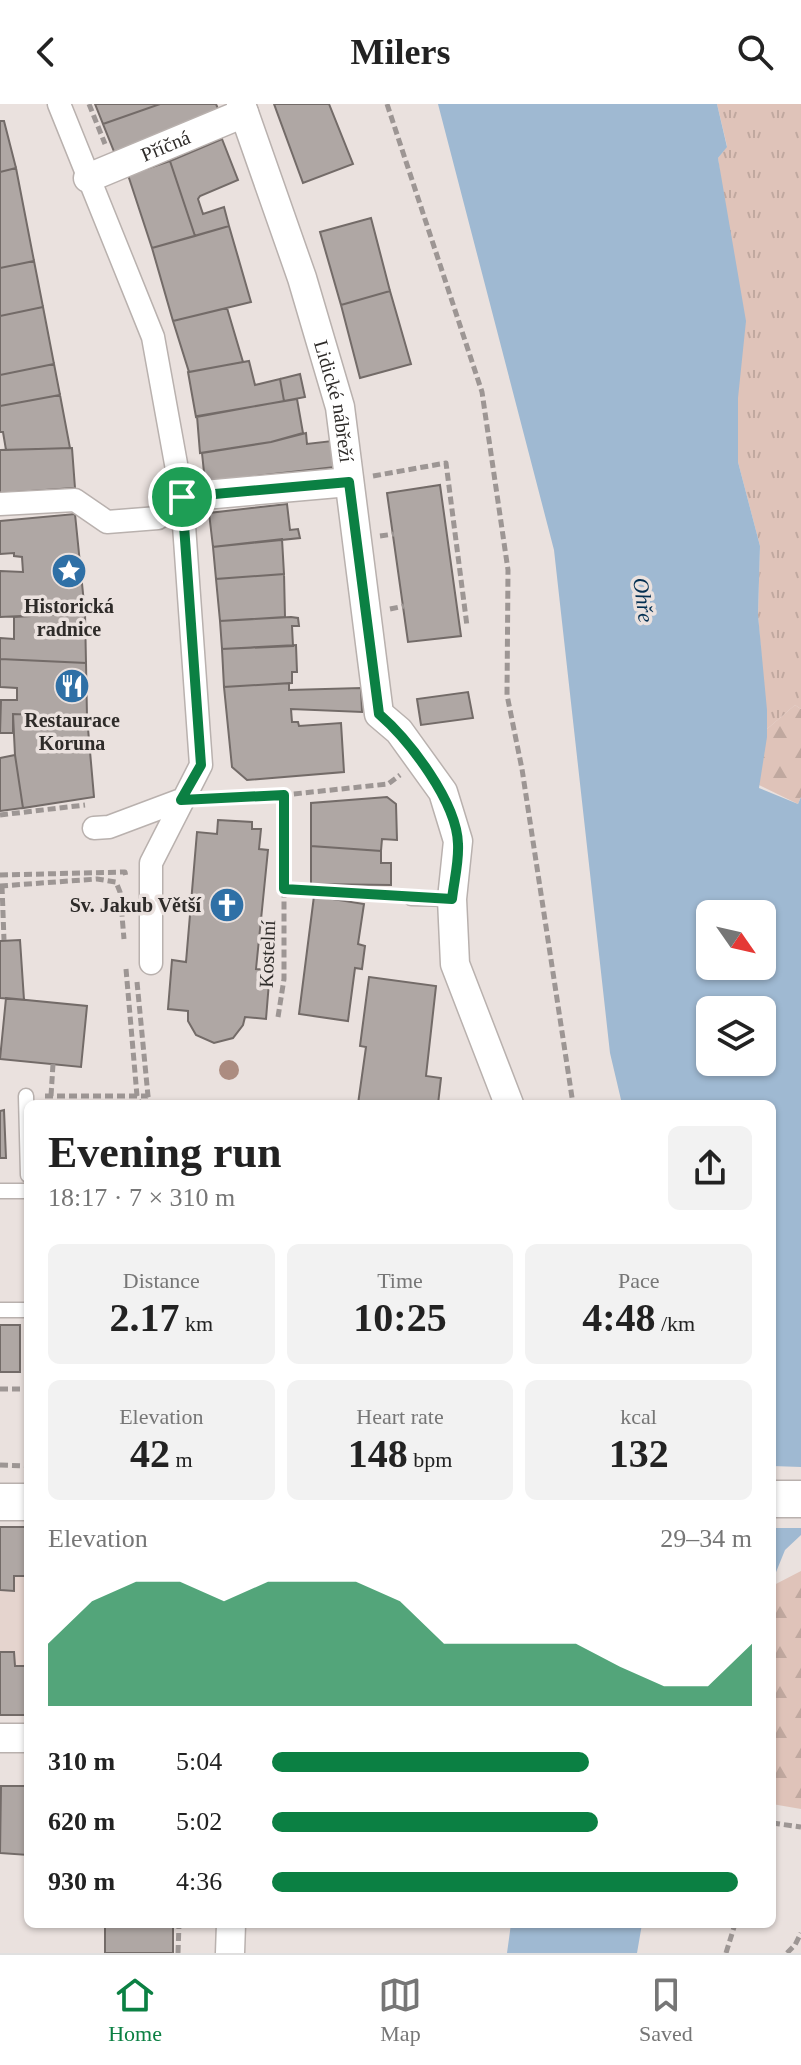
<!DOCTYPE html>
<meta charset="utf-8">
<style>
:root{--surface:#fff;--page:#f2f2f2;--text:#222;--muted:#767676;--line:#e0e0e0;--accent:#0b8043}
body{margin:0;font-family:Georgia,serif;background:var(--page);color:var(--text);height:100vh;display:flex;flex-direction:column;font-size:30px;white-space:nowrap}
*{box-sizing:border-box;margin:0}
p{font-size:26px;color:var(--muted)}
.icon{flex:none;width:44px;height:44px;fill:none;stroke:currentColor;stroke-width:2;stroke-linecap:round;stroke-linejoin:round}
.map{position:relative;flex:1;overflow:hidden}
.drawer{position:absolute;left:24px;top:996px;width:752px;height:828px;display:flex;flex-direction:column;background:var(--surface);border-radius:12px;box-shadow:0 2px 6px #0004}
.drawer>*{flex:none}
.needle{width:52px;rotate:124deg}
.buttons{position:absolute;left:696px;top:796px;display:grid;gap:16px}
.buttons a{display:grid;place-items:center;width:80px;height:80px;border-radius:12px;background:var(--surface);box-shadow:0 2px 6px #0004;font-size:40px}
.pin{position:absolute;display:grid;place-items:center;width:68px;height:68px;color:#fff;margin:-34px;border:4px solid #fff;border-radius:50%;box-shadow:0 2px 8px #0007}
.round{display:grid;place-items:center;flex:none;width:84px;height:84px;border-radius:12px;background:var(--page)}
.head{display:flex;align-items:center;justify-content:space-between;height:136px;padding:0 24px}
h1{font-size:44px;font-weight:600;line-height:60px}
.metrics{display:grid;grid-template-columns:repeat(3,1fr);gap:12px;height:136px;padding:8px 24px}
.metrics div{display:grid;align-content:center;border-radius:12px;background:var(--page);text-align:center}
.metrics b{font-size:40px;font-weight:600}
.metrics small{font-size:22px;font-weight:400}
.metrics p{font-size:22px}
.chart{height:224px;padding:16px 24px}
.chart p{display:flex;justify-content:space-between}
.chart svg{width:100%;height:144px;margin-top:8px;fill:var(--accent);opacity:.7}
ul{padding:0 24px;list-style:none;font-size:26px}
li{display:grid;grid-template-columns:128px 96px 1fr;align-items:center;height:60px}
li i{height:20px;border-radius:10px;background:var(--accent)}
header{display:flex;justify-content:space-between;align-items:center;height:104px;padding:0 24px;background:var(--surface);font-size:36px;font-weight:600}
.menu{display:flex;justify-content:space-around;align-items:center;height:112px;border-top:2px solid var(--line);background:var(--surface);font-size:22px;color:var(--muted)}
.menu a{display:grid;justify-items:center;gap:4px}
.menu .on{color:var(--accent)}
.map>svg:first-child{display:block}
.built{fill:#e5d4ce}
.forest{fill:url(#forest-firs)}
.park{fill:url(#park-tufts)}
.water{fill:#9fb9d2;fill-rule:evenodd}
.pier{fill:#eae1de}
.building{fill:#afa7a4;stroke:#736b68;stroke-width:2}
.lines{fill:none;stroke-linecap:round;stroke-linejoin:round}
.service-casing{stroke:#b9b1ae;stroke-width:17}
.pedestrian-casing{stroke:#b9b1ae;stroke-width:25}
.minor-casing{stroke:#b9b1ae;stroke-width:31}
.tertiary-casing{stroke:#b9b1ae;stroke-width:39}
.path{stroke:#9d9694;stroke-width:5;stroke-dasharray:8 4;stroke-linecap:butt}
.service{stroke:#fff;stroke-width:14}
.pedestrian{stroke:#fff;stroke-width:22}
.minor{stroke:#fff;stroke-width:28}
.tertiary{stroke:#fff;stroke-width:36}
.tree{fill:#ac8c80}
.route-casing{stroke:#fff;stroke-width:16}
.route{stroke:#0b8043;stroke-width:10}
.labels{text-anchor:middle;stroke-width:7;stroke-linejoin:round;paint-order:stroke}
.street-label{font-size:20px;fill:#2e2b29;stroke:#eae1de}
.poi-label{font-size:20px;font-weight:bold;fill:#2e2b29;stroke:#eae1de}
.water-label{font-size:22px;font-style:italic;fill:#032f51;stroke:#eae1de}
</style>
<header><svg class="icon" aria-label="back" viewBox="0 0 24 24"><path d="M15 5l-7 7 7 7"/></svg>Milers<svg class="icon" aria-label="search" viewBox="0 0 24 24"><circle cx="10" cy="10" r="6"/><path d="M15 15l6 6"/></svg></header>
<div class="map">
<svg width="801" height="1849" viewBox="0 0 801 1849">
<defs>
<pattern id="forest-firs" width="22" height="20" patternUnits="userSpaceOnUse" patternTransform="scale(2)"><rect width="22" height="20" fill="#dfc3b9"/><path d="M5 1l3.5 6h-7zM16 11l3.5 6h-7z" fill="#c0a89f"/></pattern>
<pattern id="park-tufts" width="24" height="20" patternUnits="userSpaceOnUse" patternTransform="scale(2)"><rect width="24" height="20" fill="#dfc3b9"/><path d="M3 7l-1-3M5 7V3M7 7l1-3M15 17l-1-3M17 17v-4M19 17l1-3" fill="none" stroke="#c0a89f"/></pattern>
</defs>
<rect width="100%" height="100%" fill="#eae1de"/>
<path class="built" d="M0,1423L28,1424V1610H0Z"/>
<path class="forest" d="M795,601L801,605V693L798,700L759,681L767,625Z
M801,1467V1705L772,1700V1482Z"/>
<path class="park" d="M717,0H801V605L795,601L767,625L758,511L760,442L738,358V294L724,99L718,54L727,42Z"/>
<path class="water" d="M438,0H717L727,43L718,54L746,217L738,294V358L760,442L758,511L767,606V633L759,684L798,700L801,693V1431L785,1446L772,1478V1000H622L610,949L554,446ZM710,810H762V862H710ZM710,906H762V958H710Z
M511,1820H642L637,1849H507Z"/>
<path class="pier" d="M772,1362L801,1363V1424H772Z"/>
<path class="building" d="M95,0H160L103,20Z
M160,0H216L219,7L115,50L103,20Z
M274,0H329L353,60L303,79Z
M0,17H4L16,64L0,68Z
M222,35L238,76L200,92L198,95L203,110L224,103L229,122L195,132L170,57Z
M170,57L195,132L152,144L128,71Z
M16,64L34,157L0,164V68Z
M371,114L390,187L341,201L320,128Z
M229,122L251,198L173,217L152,144Z
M34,157L43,203L0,212V164Z
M390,187L411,260L360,274L341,201Z
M43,203L54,260L0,271V212Z
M227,204L243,258L189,268L173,217Z
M249,257L255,281L280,275L284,297L196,313L188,268Z
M54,260L60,291L0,302V271Z
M300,270L305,293L284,297L280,275Z
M60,291L70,344L6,346L3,328H0V302Z
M297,295L303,329L271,338L200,349L197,312Z
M306,329L307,340L332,337L335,363L205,378L202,349L271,338Z
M72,344L75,384L0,389V346Z
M440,381L461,532L408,538L387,389Z
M287,400L290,426L298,425L300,434L213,443L209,409Z
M75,410L85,509L0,513V467L23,468L22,453L14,452V449L0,450V417Z
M282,435L284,470L216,475L213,443Z
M284,470L285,513L220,517L216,475Z
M85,509L86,559L0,555V534L14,535V513Z
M291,513L298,514L299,522H292L293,542L222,545L220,517Z
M296,541L297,568H292V579L224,583L222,545Z
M0,555L86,559L87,613L13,610V629H0L1,596H17V584L0,583Z
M289,579V586L361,584L362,608L291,605L292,618H298L299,622L341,619L344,668L247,676L232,663L224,583Z
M468,588L473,614L421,621L417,595Z
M13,610L87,613L94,693L23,704L15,651Z
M15,651L23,704L0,707V654Z
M387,693L396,700L397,736L382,735L381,747L311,742V699Z
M218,716L252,718V725H261L259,745L268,746L256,865L270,866L266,915L245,913L243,921L233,934L214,939L196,931L188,917V907L168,905L172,856L186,858L197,728L217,730Z
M311,742L381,747V759H391V781L311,780Z
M314,792L364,800L358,840L365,842L362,865L355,864L348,917L299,910Z
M20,836L24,896L0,894V837Z
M369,873L436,882L426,972L441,974L438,1000H358L366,943L360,942Z
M6,894L87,902L81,963L0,955Z
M4,1006L6,1054H0V1007Z
M0,1221H20V1268H0Z
M0,1423H28V1472H14V1487L0,1486Z
M0,1548H14L15,1562H28V1611H0Z
M1,1682H28V1751L0,1749Z
M105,1820H173V1849H105Z"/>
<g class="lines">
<defs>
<path id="service" d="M411,794L452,795
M26,992L28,1071
M0,1087H28
M0,1206H28"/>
<path id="pedestrian" d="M59,0L153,233L182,393L201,661L151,759V859
M0,400L75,396L107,418L158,414L182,393
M94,724L109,723L181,696"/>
<g id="minor">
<path id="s1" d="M241,0L302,174L340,303L379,610L399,627L443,688L458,737L452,795L455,860L509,1000"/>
<path id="s2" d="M88,74L244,9"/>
<path d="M182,393L349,378"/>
<path d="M0,1634H28"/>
<path d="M230,1849L231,1820"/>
</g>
<path id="tertiary" d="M772,1395H801
M0,1398H28"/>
</defs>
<use href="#service" class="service-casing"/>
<use href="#pedestrian" class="pedestrian-casing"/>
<use href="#minor" class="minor-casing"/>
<use href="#tertiary" class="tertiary-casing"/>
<path class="path" d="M89,0L105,40
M387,0L482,288L508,466L507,591L522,665L573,1000
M373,372L446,359L467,522
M380,432L394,430
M390,505L404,502
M210,695L284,691L388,680L400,671
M0,711L85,701
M0,771L125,768L126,773
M0,782L97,775L116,778L120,788L124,835
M2,782L4,836
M284,785L395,793
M126,865L137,992L140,1000
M137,878L148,992L151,1000
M278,913L284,875V691
M45,992H148
M51,992L53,960
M0,1285H28
M0,1361L28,1362
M772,1719L801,1723
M178,1849L179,1820
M726,1849L735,1820
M787,1849L795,1841L801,1829"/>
<use href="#service" class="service"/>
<use href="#pedestrian" class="pedestrian"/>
<use href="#minor" class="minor"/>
<use href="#tertiary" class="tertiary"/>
</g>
<circle class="tree" cx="229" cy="966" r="10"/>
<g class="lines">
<defs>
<path id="route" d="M349,378L379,610C409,636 457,698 458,740C459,758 454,777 452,795L284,785V691L181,696L201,661L182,393Z"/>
</defs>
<use href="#route" class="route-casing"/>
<use href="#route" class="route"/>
</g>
<defs>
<symbol id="sight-disc" viewBox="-11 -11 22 22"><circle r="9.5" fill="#2f70a6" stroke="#eae1de"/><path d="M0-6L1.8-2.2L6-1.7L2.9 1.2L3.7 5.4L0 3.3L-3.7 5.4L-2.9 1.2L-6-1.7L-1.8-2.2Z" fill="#fff"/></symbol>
<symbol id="restaurant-disc" viewBox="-11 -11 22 22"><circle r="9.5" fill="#2f70a6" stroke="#eae1de"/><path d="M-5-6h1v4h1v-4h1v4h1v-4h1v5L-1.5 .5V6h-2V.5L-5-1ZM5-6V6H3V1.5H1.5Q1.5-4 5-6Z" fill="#fff"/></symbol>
<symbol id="church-disc" viewBox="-11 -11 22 22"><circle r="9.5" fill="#2f70a6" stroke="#eae1de"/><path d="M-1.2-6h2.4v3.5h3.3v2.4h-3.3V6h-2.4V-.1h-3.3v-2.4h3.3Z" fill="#fff"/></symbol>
</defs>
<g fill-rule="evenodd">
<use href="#sight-disc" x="49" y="447" width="40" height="40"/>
<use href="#restaurant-disc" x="52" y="562" width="40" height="40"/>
<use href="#church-disc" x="207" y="781" width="40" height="40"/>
</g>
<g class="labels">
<g class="street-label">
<text dy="7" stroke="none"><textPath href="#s2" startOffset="84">Příčná</textPath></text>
<text dy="7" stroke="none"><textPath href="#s1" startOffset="312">Lidické nábřeží</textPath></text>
<text transform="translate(267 850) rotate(-88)" y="7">Kostelní</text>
</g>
<g class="poi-label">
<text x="69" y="509">Historická<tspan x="69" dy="23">radnice</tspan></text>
<text x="72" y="623">Restaurace<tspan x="72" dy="23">Koruna</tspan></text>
<text x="201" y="808" text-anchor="end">Sv. Jakub Větší</text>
</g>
<g class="water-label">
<text transform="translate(644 496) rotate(82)" y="8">Ohře</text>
</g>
</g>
</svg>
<div class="buttons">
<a><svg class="needle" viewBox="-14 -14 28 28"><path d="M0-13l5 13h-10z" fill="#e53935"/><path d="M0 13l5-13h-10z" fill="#767676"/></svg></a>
<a><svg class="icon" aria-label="layers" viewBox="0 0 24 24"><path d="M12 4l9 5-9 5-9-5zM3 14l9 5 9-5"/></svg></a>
</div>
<div class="pin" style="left:182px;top:393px;background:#1e9e55"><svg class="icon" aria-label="arrive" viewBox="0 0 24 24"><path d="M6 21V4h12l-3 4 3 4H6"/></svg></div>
<section class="drawer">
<div class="head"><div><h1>Evening run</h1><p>18:17 · 7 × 310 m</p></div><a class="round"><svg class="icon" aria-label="share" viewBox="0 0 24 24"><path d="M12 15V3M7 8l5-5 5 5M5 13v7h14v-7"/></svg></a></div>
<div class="metrics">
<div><p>Distance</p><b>2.17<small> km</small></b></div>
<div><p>Time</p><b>10:25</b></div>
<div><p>Pace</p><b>4:48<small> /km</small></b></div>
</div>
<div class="metrics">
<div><p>Elevation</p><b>42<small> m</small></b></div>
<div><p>Heart rate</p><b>148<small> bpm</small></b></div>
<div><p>kcal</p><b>132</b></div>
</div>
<div class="chart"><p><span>Elevation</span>29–34 m</p>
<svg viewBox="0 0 160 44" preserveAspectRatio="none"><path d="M0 44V25L10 12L20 6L30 6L40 12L50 6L60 6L70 6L80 12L90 25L100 25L110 25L120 25L130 32L140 38L150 38L160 25V44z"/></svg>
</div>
<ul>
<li><b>310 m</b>5:04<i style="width:66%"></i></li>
<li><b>620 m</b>5:02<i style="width:68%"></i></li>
<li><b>930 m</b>4:36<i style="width:97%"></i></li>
</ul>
</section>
</div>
<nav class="menu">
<a class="on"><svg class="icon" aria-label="home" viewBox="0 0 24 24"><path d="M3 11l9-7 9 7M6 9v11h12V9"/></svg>Home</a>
<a><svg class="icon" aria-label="map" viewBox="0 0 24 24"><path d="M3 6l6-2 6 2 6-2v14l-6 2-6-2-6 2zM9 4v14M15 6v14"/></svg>Map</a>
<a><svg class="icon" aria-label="saved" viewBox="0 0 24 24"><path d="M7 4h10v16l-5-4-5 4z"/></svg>Saved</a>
</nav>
